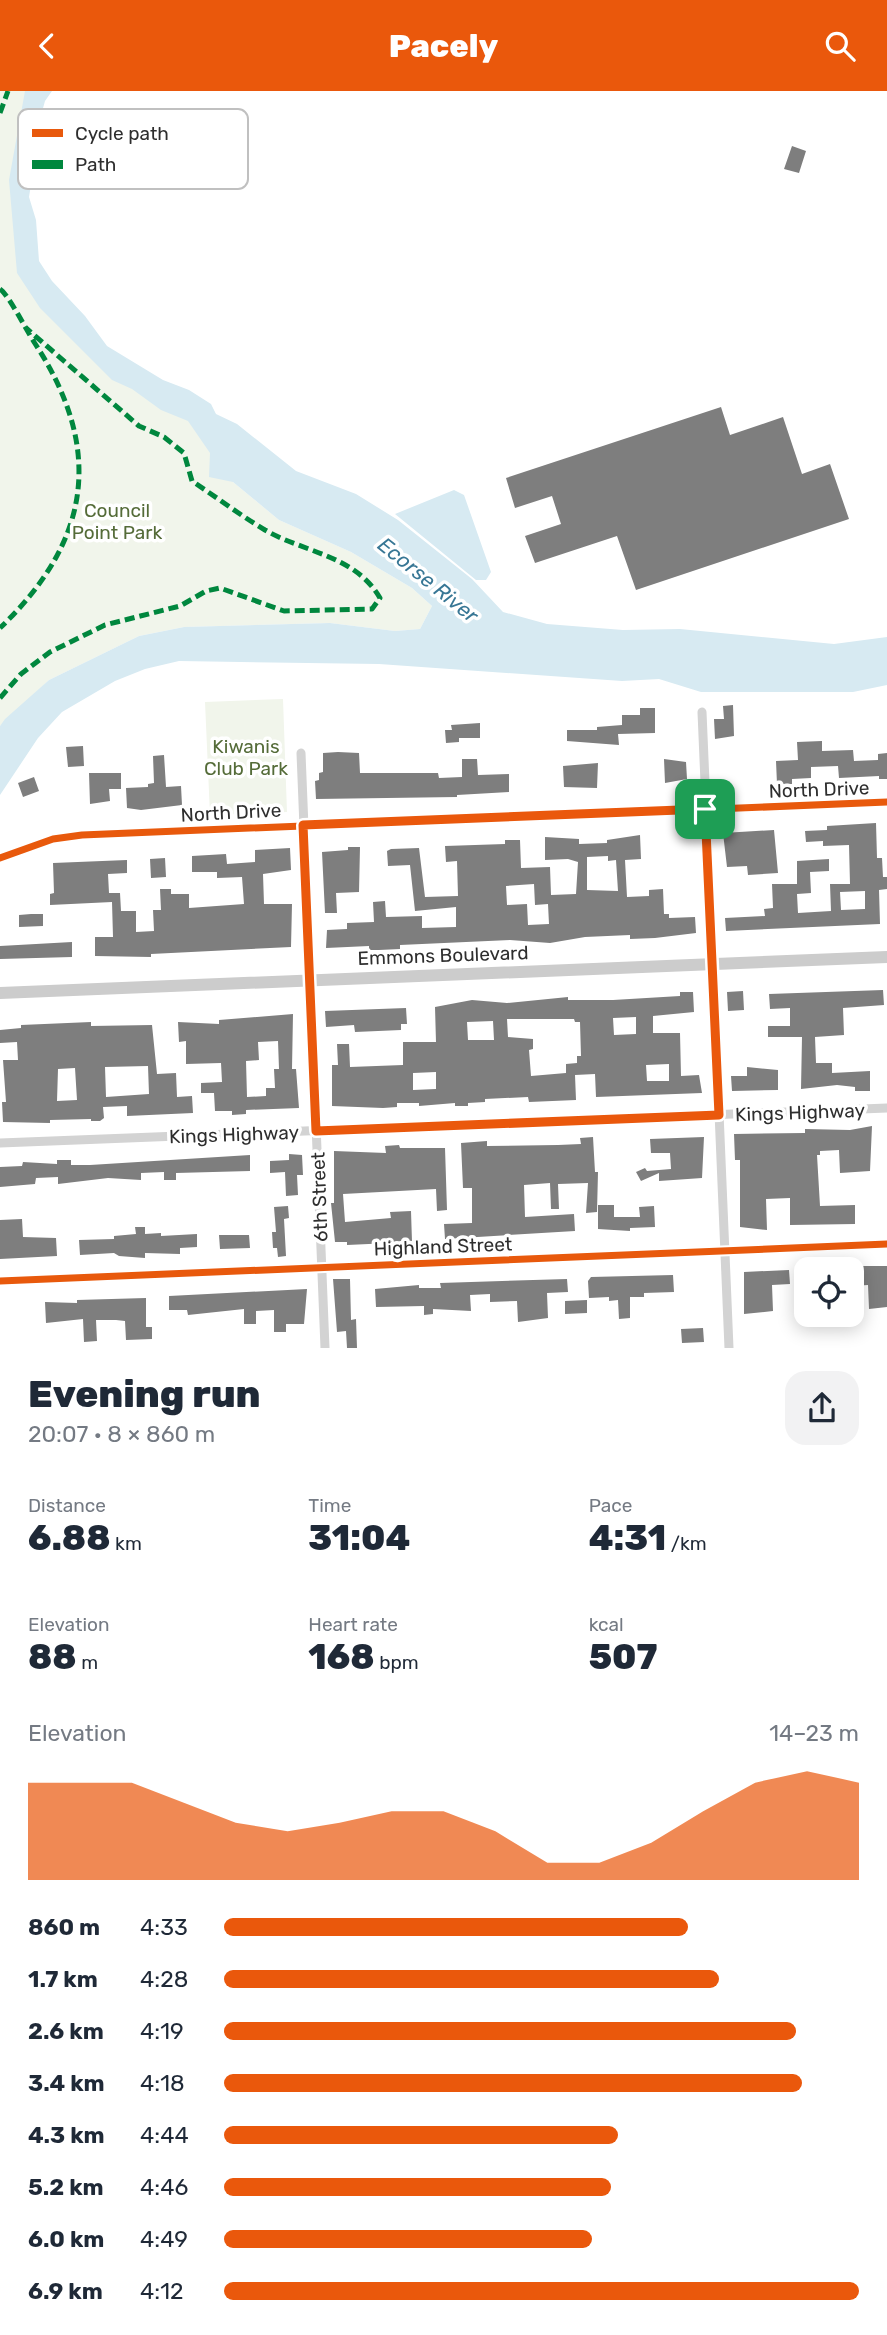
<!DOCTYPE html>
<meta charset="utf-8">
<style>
:root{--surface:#fff;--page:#f2f2f3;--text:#1f2937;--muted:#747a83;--accent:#ea580c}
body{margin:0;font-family:Rubik,sans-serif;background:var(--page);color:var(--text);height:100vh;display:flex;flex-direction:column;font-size:26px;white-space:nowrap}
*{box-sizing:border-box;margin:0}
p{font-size:23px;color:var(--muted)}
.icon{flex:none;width:38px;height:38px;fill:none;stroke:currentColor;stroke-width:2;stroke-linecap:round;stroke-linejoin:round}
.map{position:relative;height:1257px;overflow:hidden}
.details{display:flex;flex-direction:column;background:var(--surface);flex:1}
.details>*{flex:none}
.tools{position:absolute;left:794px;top:1166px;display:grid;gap:14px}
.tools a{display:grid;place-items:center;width:70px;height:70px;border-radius:14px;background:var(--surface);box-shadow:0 4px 18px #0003;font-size:35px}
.pin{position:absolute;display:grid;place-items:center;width:60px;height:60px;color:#fff;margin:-30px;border-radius:14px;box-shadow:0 4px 10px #0006}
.round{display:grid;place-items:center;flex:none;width:74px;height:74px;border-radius:21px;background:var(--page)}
.head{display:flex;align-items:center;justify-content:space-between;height:119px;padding:0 28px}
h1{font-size:38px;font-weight:800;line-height:52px}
.stats{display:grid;grid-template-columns:repeat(3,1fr);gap:10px;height:119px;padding:7px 28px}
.stats div{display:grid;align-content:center}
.stats b{font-size:35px;font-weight:800}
.stats small{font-size:19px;font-weight:400}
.stats p{font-size:19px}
.chart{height:196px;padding:14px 28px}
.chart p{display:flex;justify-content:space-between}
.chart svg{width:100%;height:126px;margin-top:7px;fill:var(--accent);opacity:.7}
ul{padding:0 28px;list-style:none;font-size:23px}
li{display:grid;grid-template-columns:112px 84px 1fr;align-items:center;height:52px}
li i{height:18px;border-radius:9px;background:var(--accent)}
header{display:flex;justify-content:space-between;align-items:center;height:91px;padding:0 28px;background:var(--accent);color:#fff;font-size:32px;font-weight:800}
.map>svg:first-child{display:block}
.green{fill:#f1f5eb}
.water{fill:#d7eaf2}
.building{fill:#7e7e7e;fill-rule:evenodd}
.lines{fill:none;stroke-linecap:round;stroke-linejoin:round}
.street{stroke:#d3d3d3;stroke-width:9}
.secondary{stroke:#ccc;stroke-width:12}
.quiet{stroke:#00873e;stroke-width:5;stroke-dasharray:10 5;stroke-linecap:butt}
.cycleway-casing{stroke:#fff;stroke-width:11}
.cycleway{stroke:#e8590c;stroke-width:7}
.route-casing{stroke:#fff;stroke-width:14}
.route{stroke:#ea580c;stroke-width:9}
.labels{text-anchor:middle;stroke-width:7;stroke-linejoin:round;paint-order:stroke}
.park-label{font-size:19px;fill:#556c39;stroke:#fff}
.street-label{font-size:19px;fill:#2e2e2e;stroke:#fff}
.water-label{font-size:21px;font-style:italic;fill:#387795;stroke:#fff}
.key{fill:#fff;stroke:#c0c0c0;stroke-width:2}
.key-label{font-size:19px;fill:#2e2e2e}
</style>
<header><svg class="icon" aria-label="back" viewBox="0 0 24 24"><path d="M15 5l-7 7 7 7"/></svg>Pacely<svg class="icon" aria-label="search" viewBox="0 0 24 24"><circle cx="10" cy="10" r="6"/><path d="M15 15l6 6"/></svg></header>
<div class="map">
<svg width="887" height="1257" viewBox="0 0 887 1257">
<rect width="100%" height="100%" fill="#fff"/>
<path class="green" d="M0,0H42L21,87L32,169L105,264L216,323L233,391L279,429L351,461L412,497L432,515L420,538L395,540L330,532L184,536L139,545L49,589L0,635Z
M283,608L287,721L210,724L205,611Z"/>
<path class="water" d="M25,0H52L45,10L33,53L35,69L29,106L36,129L39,170L52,190L85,225L107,255L163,289L189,299L211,313L216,323L237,333L296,380L356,403L398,429L472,488L503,521L547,533L623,539L680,538L834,553L887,546V594L853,601H701L659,588L622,590L379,573L179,570L145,578L115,590L62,621L38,647L0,704V635L5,628L49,589L139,545L184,536L330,532L395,540L420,538L432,515L412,497L351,461L279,429L233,391L209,386L210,362L188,330L161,319L132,298L112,289L40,217L17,182L9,89Z
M454,399L464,404L491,481L486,489H476L395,423Z"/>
<path class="building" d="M792,55L806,60L799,82L784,78Z
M721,316L730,344L783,326L802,383L830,373L849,428L636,499L617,445L535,472L525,445L561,433L552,405L515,417L506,387Z
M733,614L734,645L715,648L714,628H724L723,615Z
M640,617H655V642L618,643L619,654L567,650V639H597V636L622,634V624H640Z
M480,632V647H459V651L446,652L445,639H452L451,634Z
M822,650V660L853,659L854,670L878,669V663L887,662V688H879V685L839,687L838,675L811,676V687L792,688V693H777L776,670L798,669L797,651Z
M83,655L84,675L68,676L66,656Z
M338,661L359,662L360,682H438L439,687L462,686V668H477L478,684L509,683V701L457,704V706L316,708L315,690L319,689V682L323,681V662Z
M164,664L166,696L181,695L182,714L141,719L127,717L126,697L148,696V693L154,692L153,665Z
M664,668L686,671L687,688L665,692Z
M598,672L597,697L564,696L563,675Z
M89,682H121V698H109L110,710L90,713Z
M34,686L39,700L23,706L18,692Z
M876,732L877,767H882L883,786H887V798L879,799L880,833L726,840L725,827L765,825L764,818L773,817L772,793H797V770L829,768V780L810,781L811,802L797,803L798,822L831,820L830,793H850L849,754L823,755V750L806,751L805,740L827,739V735ZM865,800V818L841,819L840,801Z
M774,739L778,782L748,784L747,775L727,776L723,742Z
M640,744L641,768L625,769L627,806L649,805V799L663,798L664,823H669V827L695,826L696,842L655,847L630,848V844L585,846L550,852L510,849L400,854V858L379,859H369V855L326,857L327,839L347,838V832L374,831L373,811L385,810L386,826L422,825V837L456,836V816L415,820L410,774L388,775L387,760L391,758L419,757L425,806L458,805L457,770L446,771L445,755L505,753V749H520L521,777L550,776L551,804L576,803L578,771L568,768L545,769V746L579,748V753L607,752V749ZM608,765V770L616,769L618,800L587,799V766ZM534,793L535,814L548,813L549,833L528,834L527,813L507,814L506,795Z
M348,756H360L359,801L336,802L337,822H325L322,761L348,759Z
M290,757L291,779L263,783L264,813H292L291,856L151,863V866L95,865V846H113L112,811L50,814V803L54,802L53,772L127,769V782L108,783L109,802H120L121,820H136V841L154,840L153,819H161L160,798H171V803H189V817L244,813L242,786L217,787V781H192V765L226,763L227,773L255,771V759Z
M165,767L166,786L151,787L150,768Z
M31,823H43V835L19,836V824Z
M72,851V866L0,868V855Z
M883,899L884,914L843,917L844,944L815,946L816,972H832V982L870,980V1000H855V996L837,994L801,998L802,946H768V935H790V917L770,918L769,903Z
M743,900L744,919L728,920L727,901Z
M680,901H693L694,921L653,925V942H680L681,985L699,984L702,1002L596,1006L595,983L575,984L576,1009L529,1011L528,1006L485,1008V1011L468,1012V1015H455V1012L419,1015V1012H397V1016L383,1017L332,1015V974H338L337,953H349L350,976L403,974V951H436L435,916L472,909L507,912L568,906V909H613L680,905ZM636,926V943L614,944L613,927ZM507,928H574L575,931H580L581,965H577V972L566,973V982L531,985L529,959L533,958V948L508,946ZM493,930L494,949H468L467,931ZM669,973V990H647L646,974ZM436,981V998L413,999V982Z
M406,917L407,933H401V939L355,941L354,934L326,936L325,920Z
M293,923L292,978H296L299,1017L246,1019V1023L232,1024V1020H215L214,1002H201V992L222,991L221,972L186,973V950L179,951L178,931L219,933V929ZM278,950L279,978H274L275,997H266V1005L247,1006L246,970L259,969L258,951Z
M91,931V935L152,934L157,983L176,982L177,1006L192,1005L193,1022L127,1025V1015L103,1016L104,1027L100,1030H91V1028L50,1029V1032L3,1031L2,1011H6L3,969H18L17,951L0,952V939L21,937V934ZM148,975L149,1003L106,1006L105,976ZM75,977L77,1009L57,1010L58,978Z
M747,976L778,979V999L732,1000L731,985H747Z
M872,1035L870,1080L840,1082L839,1059L820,1060V1064H817L820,1115L855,1114V1133L790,1134V1107L766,1108L767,1139L740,1136V1069H735L734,1043L805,1042V1038L850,1039Z
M593,1046L595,1081H598L597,1121L586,1122L588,1092L558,1093L559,1118H551L550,1092L524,1094L525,1126L574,1123L575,1140L445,1148L444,1133L472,1132V1097H463L461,1052L487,1050V1055L558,1054L581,1053L580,1047Z
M704,1046L702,1087L659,1090V1082L641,1090L636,1081L645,1077L647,1080L671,1078L670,1062H651L650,1048Z
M399,1054L400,1057H445L447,1119L437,1120L436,1098L343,1103L345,1131L391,1127L390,1121L411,1120L412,1151L347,1154V1151H335L331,1112H334V1060L386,1062L385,1055Z
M289,1063L302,1064L303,1084H297L298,1104L286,1105L285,1081L270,1082V1070L289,1069Z
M250,1064V1080L176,1082V1089H164V1081L141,1082V1089L108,1087L58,1093V1086L36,1087L35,1093L0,1096V1076L22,1075L23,1071L57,1073V1069H71V1074H90Z
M598,1114H614V1126H640L639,1116L654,1115L655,1136L630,1137V1140L598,1138Z
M288,1115L289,1127L284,1128L286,1165L278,1166L277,1157H273L272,1141H276L274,1116Z
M22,1128L23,1146L56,1147L57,1165L0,1168V1129Z
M135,1136H145V1143L161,1142V1145L197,1143V1156L180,1157V1163L145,1162V1167L119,1165L114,1162L80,1164L79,1149L114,1148V1145L136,1143Z
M219,1144H249L250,1157L220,1158Z
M863,1175H887V1216L869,1218L868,1194L852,1195V1177Z
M789,1179L790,1193L772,1194L773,1220L744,1223V1181Z
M673,1184L674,1201L644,1202V1206H630V1227L619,1228L618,1209L609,1210V1206L589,1207L588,1190L591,1186Z
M333,1188H350L351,1229L356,1228L357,1257H347L346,1240L337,1241Z
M567,1188L568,1201L547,1202L548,1227L518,1231L517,1210L490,1211V1203L470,1204L471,1220L433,1218V1223L424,1224V1215L376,1216L375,1198L419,1194V1197H441L440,1192Z
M307,1198L304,1233H286V1241H274V1219L256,1220V1233H244V1218L188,1224L187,1219H169V1205Z
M146,1207V1236H152V1248L126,1249L125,1230L116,1229H96L97,1250L84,1251L83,1228L46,1232L45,1211L77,1212V1209Z
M587,1209V1222L565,1223V1210Z
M703,1237L704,1251L682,1252L681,1238Z"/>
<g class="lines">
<path class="street" d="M702,621L729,1257
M301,662L325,1257
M0,767L53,748L82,744L887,711
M0,1052L887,1017
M0,1190L887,1153"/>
<path class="secondary" d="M0,902L887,866"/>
<path class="quiet" d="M0,22L8,0
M0,198C8,203 27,240 34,251C104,357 92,449 0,537
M0,607L21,583L50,561L105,534L180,515L206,500L220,497L284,520L372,518L380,507C355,464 305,462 265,439C240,424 216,406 192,390L184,362L164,346L139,335L26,237"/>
<defs>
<path id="cycleway" d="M0,767L53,748L82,744L887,711
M0,1190L887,1153"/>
</defs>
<use href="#cycleway" class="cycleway-casing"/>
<use href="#cycleway" class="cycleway"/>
</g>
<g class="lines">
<defs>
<path id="route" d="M705,718L719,1024L316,1040L303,734Z"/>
</defs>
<use href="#route" class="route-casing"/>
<use href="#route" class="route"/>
</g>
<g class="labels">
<g class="park-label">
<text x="117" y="426">Council<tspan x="117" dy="22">Point Park</tspan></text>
<text x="246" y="662">Kiwanis<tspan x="246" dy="22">Club Park</tspan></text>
</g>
<g class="street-label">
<text transform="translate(819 698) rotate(-2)" y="7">North Drive</text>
<text transform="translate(231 721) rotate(-3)" y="7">North Drive</text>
<text transform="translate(443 864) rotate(-2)" y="7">Emmons Boulevard</text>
<text transform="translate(800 1021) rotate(-2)" y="7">Kings Highway</text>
<text transform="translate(234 1043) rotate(-2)" y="7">Kings Highway</text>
<text transform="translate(319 1106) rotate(-92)" y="7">6th Street</text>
<text transform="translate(443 1155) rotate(-2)" y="7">Highland Street</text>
</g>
<g class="water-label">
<text transform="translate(428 489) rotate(39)" y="7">Ecorse River</text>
</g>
</g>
<rect x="18" y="18" width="230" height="80" rx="10" class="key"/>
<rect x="32" y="38" width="31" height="8" fill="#e8590c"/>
<rect x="32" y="69" width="31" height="9" fill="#00873e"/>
<g class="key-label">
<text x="75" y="49">Cycle path</text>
<text x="75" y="80">Path</text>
</g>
</svg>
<div class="tools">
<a><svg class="icon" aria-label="locate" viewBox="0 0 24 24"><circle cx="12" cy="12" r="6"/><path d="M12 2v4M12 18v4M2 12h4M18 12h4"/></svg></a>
</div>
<div class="pin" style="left:705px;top:718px;background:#1e9e55"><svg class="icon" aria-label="arrive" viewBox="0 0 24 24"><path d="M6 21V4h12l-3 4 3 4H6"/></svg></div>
</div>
<section class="details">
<div class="head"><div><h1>Evening run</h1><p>20:07 · 8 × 860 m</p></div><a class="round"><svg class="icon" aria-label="share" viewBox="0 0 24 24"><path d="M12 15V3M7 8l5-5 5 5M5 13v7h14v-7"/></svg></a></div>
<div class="stats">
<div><p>Distance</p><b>6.88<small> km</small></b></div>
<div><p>Time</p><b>31:04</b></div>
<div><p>Pace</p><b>4:31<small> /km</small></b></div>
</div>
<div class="stats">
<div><p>Elevation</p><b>88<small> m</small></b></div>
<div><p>Heart rate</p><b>168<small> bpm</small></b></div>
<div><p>kcal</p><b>507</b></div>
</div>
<div class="chart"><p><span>Elevation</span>14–23 m</p>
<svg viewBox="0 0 160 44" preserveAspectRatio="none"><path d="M0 44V10L10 10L20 10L30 17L40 24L50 27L60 24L70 20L80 20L90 27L100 38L110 38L120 31L130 20L140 10L150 6L160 10V44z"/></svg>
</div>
<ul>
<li><b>860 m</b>4:33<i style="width:73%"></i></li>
<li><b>1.7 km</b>4:28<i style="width:78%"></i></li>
<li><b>2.6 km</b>4:19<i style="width:90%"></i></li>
<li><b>3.4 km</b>4:18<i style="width:91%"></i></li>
<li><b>4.3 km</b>4:44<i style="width:62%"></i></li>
<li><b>5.2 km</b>4:46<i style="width:61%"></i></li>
<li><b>6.0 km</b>4:49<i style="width:58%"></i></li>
<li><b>6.9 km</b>4:12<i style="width:100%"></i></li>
</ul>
</section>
